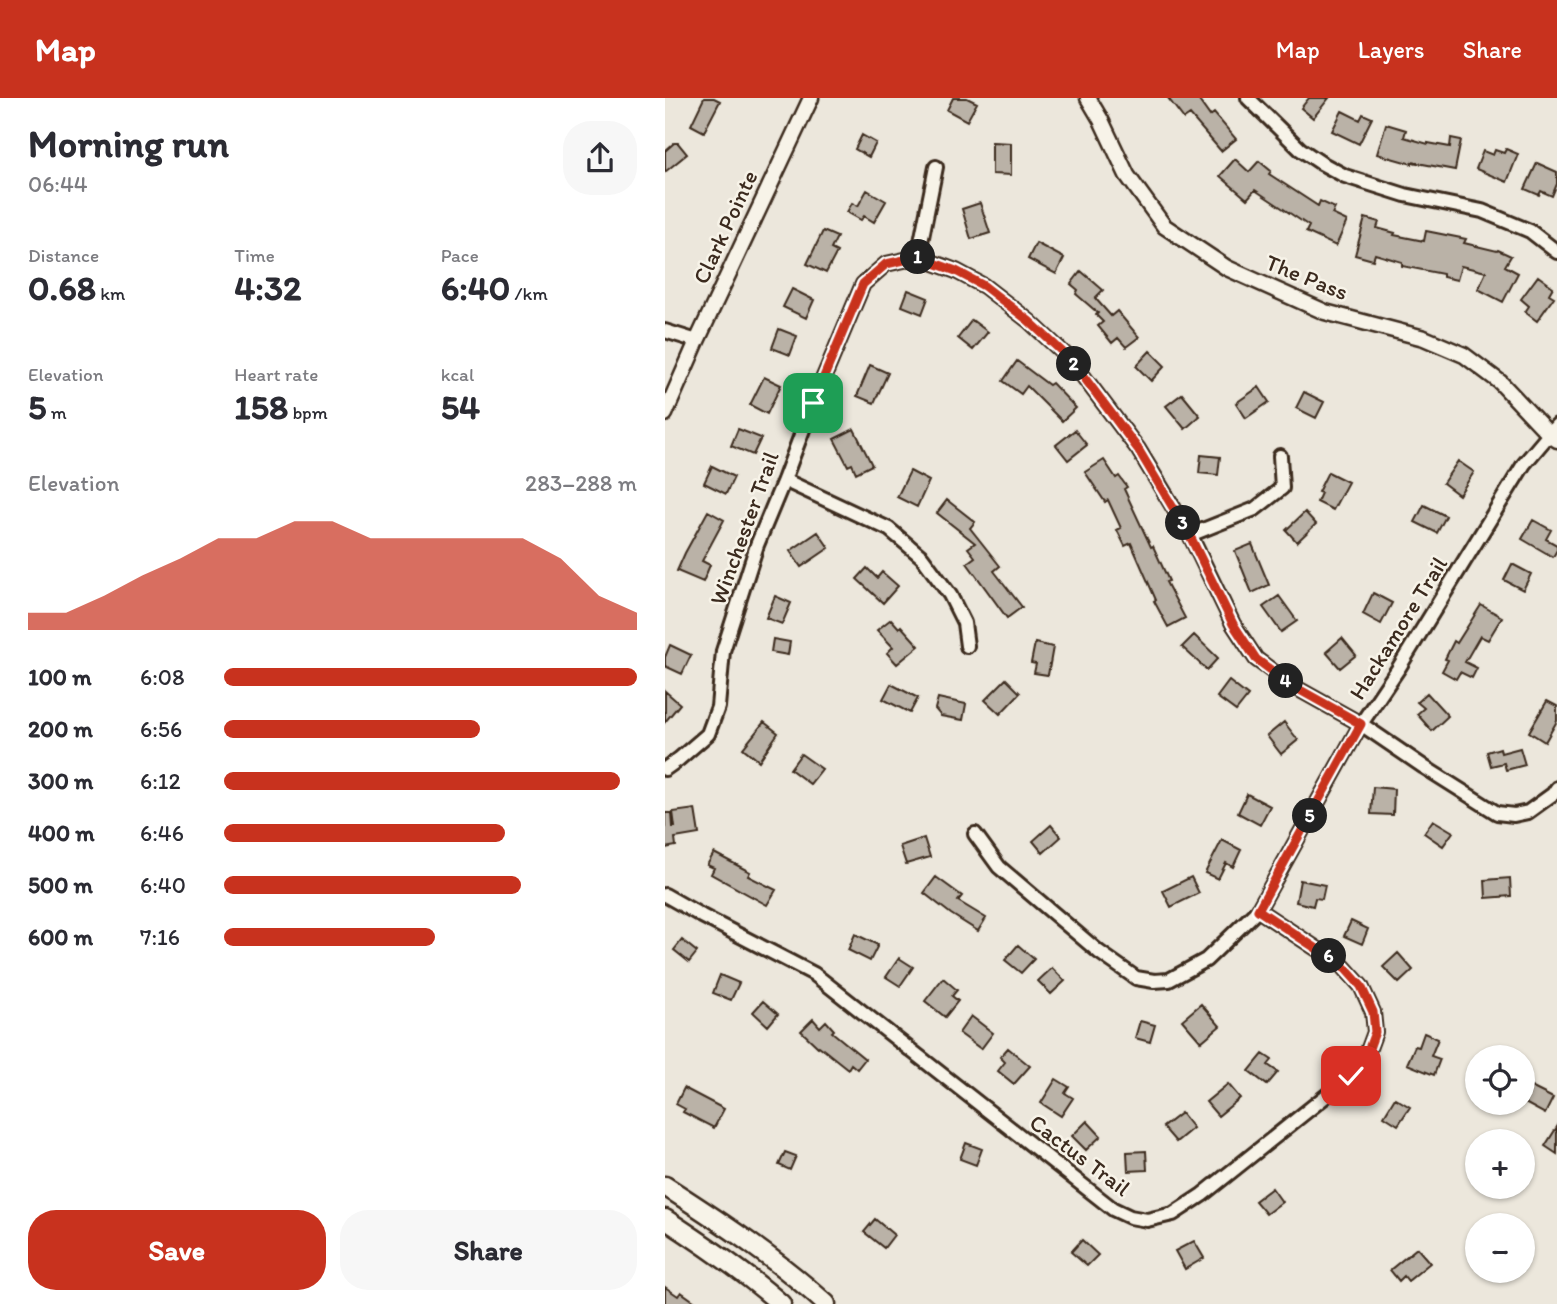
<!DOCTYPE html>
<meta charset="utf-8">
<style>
:root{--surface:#fff;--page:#f7f7f7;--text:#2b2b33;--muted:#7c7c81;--accent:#c8321e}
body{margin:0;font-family:Itim,sans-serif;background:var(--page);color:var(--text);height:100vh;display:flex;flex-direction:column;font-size:26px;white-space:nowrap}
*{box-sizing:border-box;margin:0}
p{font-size:23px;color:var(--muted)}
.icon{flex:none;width:38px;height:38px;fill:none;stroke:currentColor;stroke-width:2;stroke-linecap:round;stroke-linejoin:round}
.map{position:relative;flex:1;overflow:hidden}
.sheet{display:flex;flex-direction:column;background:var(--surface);width:665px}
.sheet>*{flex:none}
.controls{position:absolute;left:800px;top:947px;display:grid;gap:14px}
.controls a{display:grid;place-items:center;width:70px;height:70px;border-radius:50%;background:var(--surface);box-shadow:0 2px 5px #0004;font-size:35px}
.pin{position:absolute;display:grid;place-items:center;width:60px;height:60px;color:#fff;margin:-30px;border-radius:14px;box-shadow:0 4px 10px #0006}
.km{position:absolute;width:35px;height:35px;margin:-18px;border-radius:50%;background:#222;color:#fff;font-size:19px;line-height:35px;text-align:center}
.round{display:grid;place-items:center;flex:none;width:74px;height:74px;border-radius:28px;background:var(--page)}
.overview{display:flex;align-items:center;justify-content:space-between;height:119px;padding:0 28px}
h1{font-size:38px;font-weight:700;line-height:52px}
.stats{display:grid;grid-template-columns:repeat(3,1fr);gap:10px;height:119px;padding:7px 28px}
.stats div{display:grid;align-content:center}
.stats b{font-size:35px;font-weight:700}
.stats small{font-size:19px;font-weight:400}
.stats p{font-size:19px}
.chart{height:196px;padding:14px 28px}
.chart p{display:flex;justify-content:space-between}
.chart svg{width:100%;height:126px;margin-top:7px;fill:var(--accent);opacity:.7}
.cta{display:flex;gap:14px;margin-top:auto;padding:14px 28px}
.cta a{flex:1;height:80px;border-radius:28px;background:var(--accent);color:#fff;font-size:28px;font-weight:700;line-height:80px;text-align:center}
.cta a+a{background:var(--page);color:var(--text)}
ul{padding:0 28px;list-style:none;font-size:23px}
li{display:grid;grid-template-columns:112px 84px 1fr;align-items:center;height:52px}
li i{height:18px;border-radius:9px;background:var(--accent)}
header{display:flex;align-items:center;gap:42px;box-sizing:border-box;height:98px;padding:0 35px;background:var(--accent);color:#fff}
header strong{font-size:33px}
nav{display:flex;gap:38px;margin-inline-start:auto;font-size:24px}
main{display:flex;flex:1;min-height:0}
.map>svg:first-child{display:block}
.building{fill:#bab2a7;stroke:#3b2a1e;stroke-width:2}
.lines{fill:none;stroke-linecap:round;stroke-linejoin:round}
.minor-casing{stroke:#3b2a1e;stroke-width:18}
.tertiary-casing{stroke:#3b2a1e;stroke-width:19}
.primary-casing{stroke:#3b2a1e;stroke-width:23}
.minor{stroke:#f7f3e8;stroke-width:12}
.tertiary{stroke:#f7f3e8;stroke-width:14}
.primary{stroke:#f7f3e8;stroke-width:18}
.route-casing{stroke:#fff;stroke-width:14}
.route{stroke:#c8321e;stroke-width:9}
.labels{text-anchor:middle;stroke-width:5;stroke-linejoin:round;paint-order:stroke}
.street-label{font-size:23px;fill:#3b2a1e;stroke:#f7f3e8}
</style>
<header>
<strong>Map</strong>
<nav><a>Map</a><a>Layers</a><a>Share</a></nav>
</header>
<main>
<section class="sheet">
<div class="overview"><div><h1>Morning run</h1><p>06:44</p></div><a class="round"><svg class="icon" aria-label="share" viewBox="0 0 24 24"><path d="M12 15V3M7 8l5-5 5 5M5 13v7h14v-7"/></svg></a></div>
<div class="stats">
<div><p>Distance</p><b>0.68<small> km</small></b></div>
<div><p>Time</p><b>4:32</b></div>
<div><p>Pace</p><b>6:40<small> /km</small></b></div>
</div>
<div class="stats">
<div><p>Elevation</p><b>5<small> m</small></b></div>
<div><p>Heart rate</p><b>158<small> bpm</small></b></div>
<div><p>kcal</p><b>54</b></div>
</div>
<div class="chart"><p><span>Elevation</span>283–288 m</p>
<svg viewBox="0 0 160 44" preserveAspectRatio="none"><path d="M0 44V38L10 38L20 32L30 25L40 19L50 12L60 12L70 6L80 6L90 12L100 12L110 12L120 12L130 12L140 19L150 32L160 38V44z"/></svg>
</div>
<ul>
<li><b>100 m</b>6:08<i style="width:100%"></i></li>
<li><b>200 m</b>6:56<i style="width:62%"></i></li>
<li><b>300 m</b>6:12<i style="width:96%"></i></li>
<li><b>400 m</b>6:46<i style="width:68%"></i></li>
<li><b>500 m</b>6:40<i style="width:72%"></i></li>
<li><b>600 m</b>7:16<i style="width:51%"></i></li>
</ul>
<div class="cta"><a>Save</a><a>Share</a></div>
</section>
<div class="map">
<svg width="892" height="1206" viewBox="0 0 892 1206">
<rect width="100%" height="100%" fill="#ece7dc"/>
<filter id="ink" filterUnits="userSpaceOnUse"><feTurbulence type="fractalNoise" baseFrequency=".0143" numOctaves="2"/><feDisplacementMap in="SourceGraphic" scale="14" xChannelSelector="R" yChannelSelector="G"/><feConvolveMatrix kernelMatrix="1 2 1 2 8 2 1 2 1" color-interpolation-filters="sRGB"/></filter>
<g filter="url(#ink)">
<path class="building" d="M39,0H49L55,3L39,34L26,27Z
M288,0H302L312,5L302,23L282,12Z
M503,0H532L545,18L549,15L571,41L556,53L525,17L519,21Z
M644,0H664L648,20L636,10Z
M677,13L695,22L698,16L707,20L694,46L667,33Z
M721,26L741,32L739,39L763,46V45L785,49L786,40L796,42L790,72L747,64V66L712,56Z
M197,37L211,45L204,59L190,51Z
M327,44L346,45V77L327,76Z
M9,45H13L22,56L0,74V53Z
M841,51L853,56L842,84L811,71L818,53L828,57L830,52L839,55Z
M570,61L584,74L594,63L606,73L604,76L653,108L655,103L670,110L667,116L682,123L671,148L641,134L644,128L590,92L582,101L555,78Z
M872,65L892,74V86L887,98L876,93L874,97L860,91Z
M202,92L221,103L209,124L199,118L196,122L182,114L187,105L193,108Z
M315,105L325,135L306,141L297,111Z
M700,120L714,124L712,130L730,135L729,137L759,143L761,133L801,141L799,145L832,153L833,152L846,158L840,168L853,175L838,204L813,191L821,174L796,168L792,182L778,179V176L737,168V164L710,156L708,162L690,157Z
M158,133L172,139L166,151L172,154L161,175L142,166Z
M371,145L399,160L391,176L363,161Z
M416,173L438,192L430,200L446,218L452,213L474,239L461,249L453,240L447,245L433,228L438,224L431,217L433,215L411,196L413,192L406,186Z
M873,178L888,189L884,196L889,199L872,223L860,214L864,208L856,201Z
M127,191L149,202L141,220L118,209Z
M243,192L263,200L257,216L237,208Z
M307,222L323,234L308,252L293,240Z
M114,231L132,238L125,257L107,250Z
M485,253L500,268L486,283L471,268Z
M352,263L384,287L387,285L411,310L397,323L362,288L356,296L338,283Z
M205,267L223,275L209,305L192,298Z
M99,279L116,287L102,316L85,307Z
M594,289L604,304L581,320L571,305Z
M639,294L659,304L651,320L631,310Z
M517,296L535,318L520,331L501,308Z
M73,331L96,340L88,357L66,348Z
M189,331L207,367L191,375L187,366L183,368L169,341Z
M410,332L422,347L403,362L391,347Z
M536,357L555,359L553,377L534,375Z
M439,362L451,380L454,378L462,389L459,391L486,449L488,448L504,483L501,484L520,520L503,529L489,503L491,502L466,445L460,448L452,432L456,430L443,402L440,404L420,374Z
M793,363L809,374L794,397L778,385Z
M47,368L69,379L61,396L39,385Z
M245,373L264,383L252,409L232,399Z
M663,374L683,384L668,412L652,404L656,395L653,394Z
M282,402L310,424L305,430L335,468L329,473L357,509L342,520L302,465L310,459L303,450L310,445L272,415Z
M759,407L781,418L772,435L750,424Z
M43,413L59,422L37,463L45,467L38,484L12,473L20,455Z
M640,414L651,426L632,444L621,432Z
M868,422L886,432L881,441L892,447V452L888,459L857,441Z
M153,434L164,450L136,469L125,453Z
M587,446L604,487L587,495L570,453Z
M847,466L866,476L858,492L839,482Z
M202,470L212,480L217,474L233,488L218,505L192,481Z
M708,495L727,505L716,526L698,516Z
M110,498L126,505L117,526L101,520Z
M614,498L632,523L616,534L598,509Z
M816,507L837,519L823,542L815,538L800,564L812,570L807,580L795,574L791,581L777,573L783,562L780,561L789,543L792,545Z
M226,521L234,530L236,528L254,548L232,566L222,555L228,549L212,532Z
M529,537L553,560L542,572L517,549Z
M677,540L691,557L675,570L661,554Z
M108,541L125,544L123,557L106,554Z
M370,545L388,549L383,577L369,575L371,566L366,565Z
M5,547L26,557L17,576L0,568V559Z
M341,581L355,595L335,616L320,602Z
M564,583L583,598L571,613L552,599Z
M226,586L253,600L245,615L218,601Z
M0,593L15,606L0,624Z
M762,595L783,618L767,633L752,616L759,610L752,604Z
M273,600L301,606L298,622L276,618L270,611Z
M882,603L892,608V623L880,644L864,634Z
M99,624L113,635L94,663L78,650Z
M619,624L633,642L616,656L602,638Z
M835,650L836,655L855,650L860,667L841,672L839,665L826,668L822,654Z
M136,656L157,671L145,686L125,671Z
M708,689L729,691L728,717L706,716Z
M582,696L605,708L595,727L573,715Z
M30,711L34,736L10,740L11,748L0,750V715H7L8,729H10L8,714Z
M768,722L788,734L778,748L759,735Z
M386,727L396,739L378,755L368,743Z
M259,740L265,759L241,766L235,748Z
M557,742L576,752L568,769L561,765L553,781L540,775Z
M49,755L85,774L83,778L111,792L102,807L46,776L49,770L42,767Z
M271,779L297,798L293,803L321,820L313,833L286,816L259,795Z
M526,779L534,795L506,809L498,793Z
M845,780L846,798L821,800L820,782Z
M635,782L660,787L657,801L650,800L648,808L631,804Z
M686,823L703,831L697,846L679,838Z
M190,836L213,847L205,863L183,852Z
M17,842L32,854L24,864L9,852Z
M353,847L369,861L356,875L340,862Z
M733,855L748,872L734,885L718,869Z
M234,860L248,869L235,888L221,879Z
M387,870L400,883L386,896L373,883Z
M55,877L74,885L66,902L48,895Z
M278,880L292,892L287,898L293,903L280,919L260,903Z
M98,903L113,916L103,928L88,914Z
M536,906L555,928L536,944L517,922Z
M306,918L328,935L316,951L294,935Z
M148,921L155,929L161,923L169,932L167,934L200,961L192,971L186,966L183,971L154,948L153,949L136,933Z
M475,923L490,927L485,944L470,940Z
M759,935L773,941L766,958L775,961L769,977L742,966L750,948L754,949Z
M343,950L365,968L349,986L333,973L340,964L335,959Z
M598,956L607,962L603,967L613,974L602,987L584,973Z
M391,981L404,989L400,995L408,1000L396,1018L376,1005Z
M563,986L575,1000L553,1018L541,1004Z
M866,989L888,1000L880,1016L858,1004Z
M19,990L59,1011L49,1030L18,1014L20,1011L11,1006Z
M730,1000L745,1009L733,1027L719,1018Z
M516,1015L528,1030L511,1044L498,1029Z
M422,1023L436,1038L421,1052L407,1038Z
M892,1029V1056L880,1048Z
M301,1045L317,1051L311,1067L295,1061Z
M481,1053L482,1072L463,1073L462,1054Z
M120,1054L131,1058L125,1072L114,1067Z
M607,1090L617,1104L601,1116L590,1103Z
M210,1121L229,1137L219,1150L199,1134Z
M417,1142L433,1157L422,1168L406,1154Z
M529,1143L539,1160L520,1171L510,1153Z
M752,1150L765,1165L743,1183L739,1178L734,1183L725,1172Z
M0,1189L13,1198L16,1194L33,1206H0Z"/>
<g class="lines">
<defs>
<path id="minor" d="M583,0L635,51L656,65L680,78L740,97L817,113L865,133L892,154
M253,159L271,69
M0,233L32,243
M119,382L224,431L257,459L285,497L299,525L302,548
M525,437L590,411L617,390L615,358
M0,671L14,661L43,636L53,609L58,553L92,447L119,382L148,305L198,186L221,166L253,159L291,173L319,188L364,223L406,262L473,351L525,437L568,526L591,561L626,587L696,626L759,669L832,715L849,717L863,714L888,696L892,690
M310,736L334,769L434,854L471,880L489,883L504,882L541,862L593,812L696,626L733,571L859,366L892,327
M0,797L37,818L149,876L448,1111L465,1119L482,1122L508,1116L537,1097L686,978L703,953L710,934L708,914L696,888L678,868L593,812"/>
<path id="tertiary" d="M423,0L436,22L462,77L499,128L562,170L660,214L759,240L799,257L835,284L884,336L892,342
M0,316L32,243L146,0"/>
<path id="primary" d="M0,1088C56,1124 112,1161 161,1206
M0,1121C40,1147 80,1174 116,1206"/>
</defs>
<use href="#minor" class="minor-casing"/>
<use href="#tertiary" class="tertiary-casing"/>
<use href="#primary" class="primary-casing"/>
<use href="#minor" class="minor"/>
<use href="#tertiary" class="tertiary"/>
<use href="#primary" class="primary"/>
</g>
</g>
<g class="lines" filter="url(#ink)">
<defs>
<path id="route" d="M148,305L198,186L221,166L253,159L291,173L319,188L364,223L406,262L473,351L525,438L568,526L591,561L626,587L696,626L593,812L678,868L696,888L708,914L710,934L703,953L686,978"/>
</defs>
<use href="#route" class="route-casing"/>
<use href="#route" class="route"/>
</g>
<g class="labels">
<g class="street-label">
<text transform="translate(60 129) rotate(-65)" y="8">Clark Pointe</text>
<text transform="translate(642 179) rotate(22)" y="8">The Pass</text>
<text transform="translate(79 430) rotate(-70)" y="8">Winchester Trail</text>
<text transform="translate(733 530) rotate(-58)" y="8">Hackamore Trail</text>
<text transform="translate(415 1057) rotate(37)" y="8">Cactus Trail</text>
</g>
</g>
</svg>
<div class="controls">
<a><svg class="icon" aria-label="locate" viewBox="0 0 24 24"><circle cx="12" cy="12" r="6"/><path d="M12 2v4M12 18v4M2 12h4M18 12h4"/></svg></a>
<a>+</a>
<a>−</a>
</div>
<div class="pin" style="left:148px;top:305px;background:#1e9e55"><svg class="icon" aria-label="arrive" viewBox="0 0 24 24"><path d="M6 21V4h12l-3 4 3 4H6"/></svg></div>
<div class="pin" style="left:686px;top:978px;background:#d93025"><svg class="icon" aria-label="check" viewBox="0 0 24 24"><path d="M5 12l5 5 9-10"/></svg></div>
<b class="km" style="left:253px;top:159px">1</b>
<b class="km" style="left:409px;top:266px">2</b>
<b class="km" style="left:518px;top:425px">3</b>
<b class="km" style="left:621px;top:583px">4</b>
<b class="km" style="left:645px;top:718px">5</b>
<b class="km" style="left:664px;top:858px">6</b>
</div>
</main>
